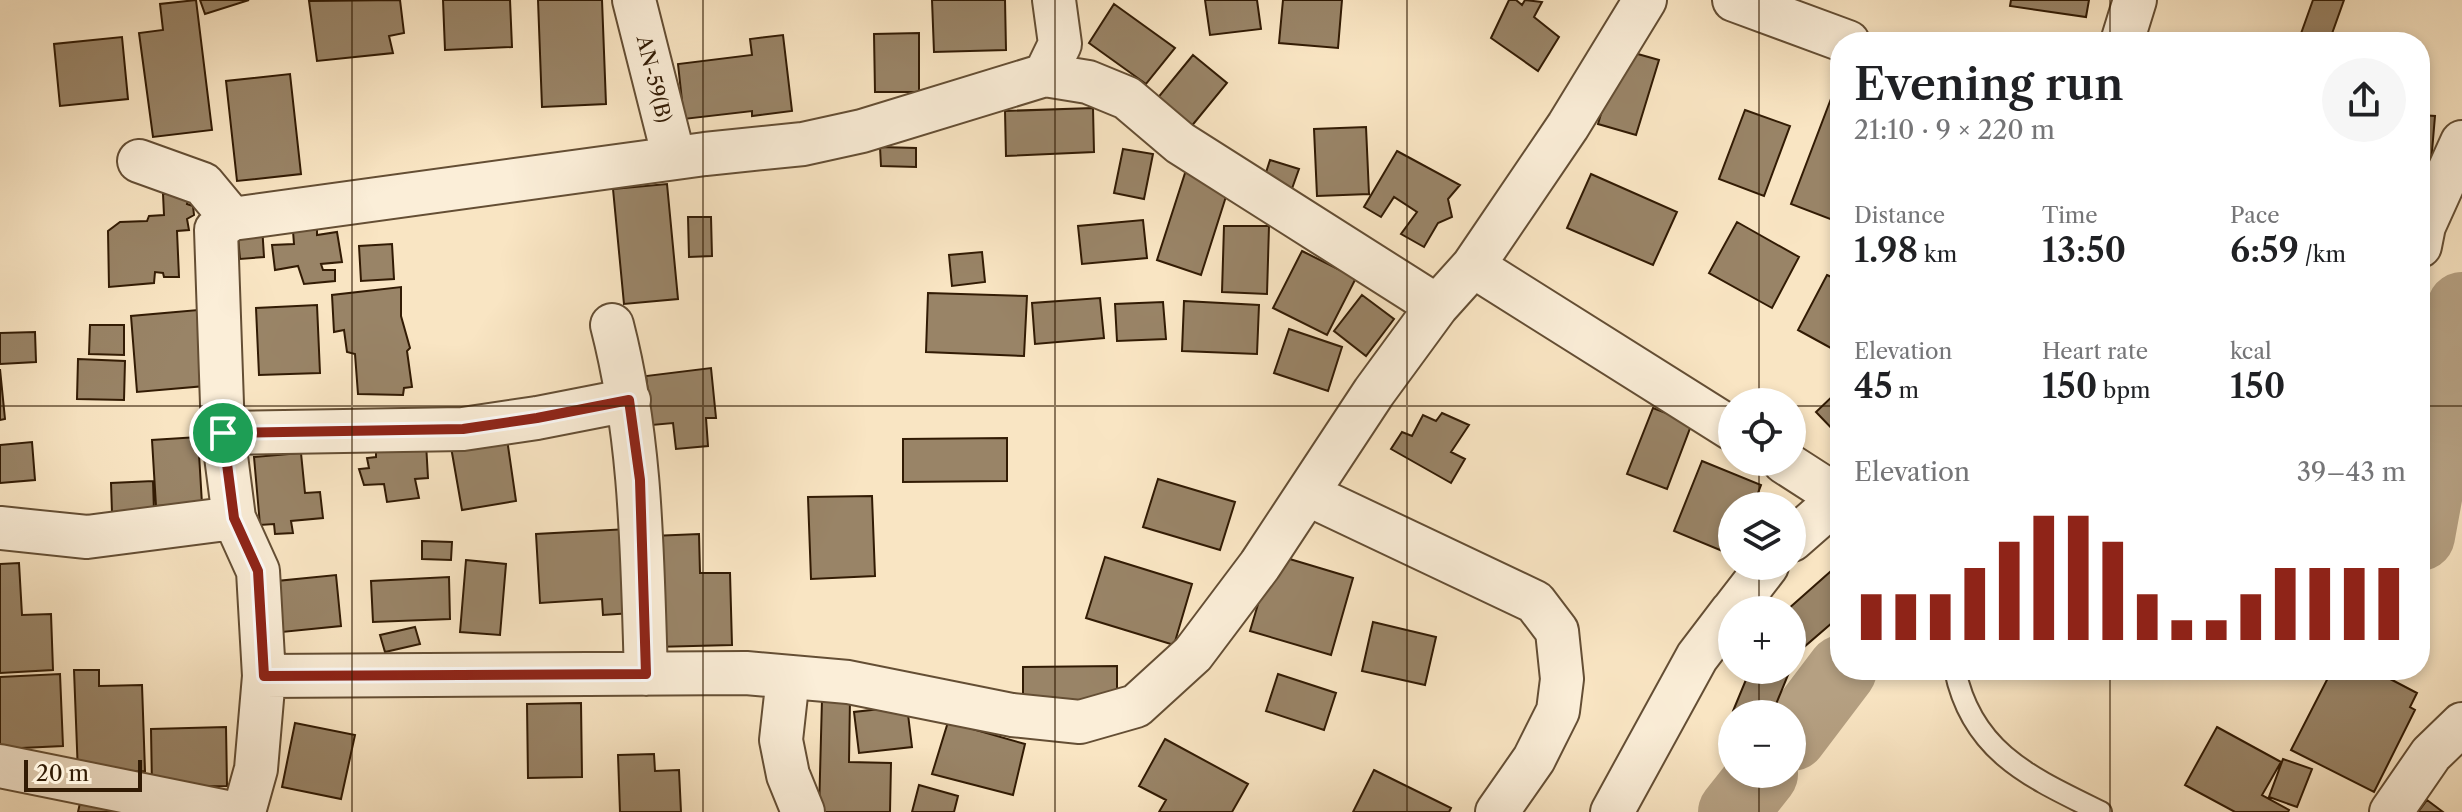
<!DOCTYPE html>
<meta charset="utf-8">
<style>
:root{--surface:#fff;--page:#f6f6f6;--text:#202124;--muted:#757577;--accent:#8f2418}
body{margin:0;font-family:"Libre Caslon Text",serif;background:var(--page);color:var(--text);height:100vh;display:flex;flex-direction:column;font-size:30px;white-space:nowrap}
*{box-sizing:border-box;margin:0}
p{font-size:26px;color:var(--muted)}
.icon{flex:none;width:44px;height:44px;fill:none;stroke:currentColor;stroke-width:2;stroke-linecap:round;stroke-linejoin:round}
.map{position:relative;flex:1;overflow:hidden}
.drawer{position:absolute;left:1830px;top:32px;width:600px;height:648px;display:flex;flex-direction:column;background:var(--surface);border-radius:32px;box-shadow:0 4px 12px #0003}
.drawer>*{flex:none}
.fabs{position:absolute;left:1718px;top:388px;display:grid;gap:16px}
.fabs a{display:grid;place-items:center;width:88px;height:88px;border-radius:50%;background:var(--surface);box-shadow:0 4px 12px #0003;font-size:40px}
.scale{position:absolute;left:24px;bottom:20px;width:118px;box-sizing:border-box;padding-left:8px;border:4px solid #321b04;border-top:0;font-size:22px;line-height:28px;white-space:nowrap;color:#321b04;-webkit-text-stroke:6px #fbeed8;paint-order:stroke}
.pin{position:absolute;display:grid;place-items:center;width:68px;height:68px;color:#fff;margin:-34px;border:4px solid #fff;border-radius:50%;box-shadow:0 2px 8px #0007}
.round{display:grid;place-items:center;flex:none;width:84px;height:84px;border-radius:42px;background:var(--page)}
.summary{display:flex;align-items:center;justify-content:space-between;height:136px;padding:0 24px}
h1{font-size:44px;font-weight:600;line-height:60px}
.figures{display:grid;grid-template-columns:repeat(3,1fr);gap:12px;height:136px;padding:8px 24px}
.figures div{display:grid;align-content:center}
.figures b{font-size:34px;font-weight:600}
.figures small{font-size:22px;font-weight:400}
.figures p{font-size:22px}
.chart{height:224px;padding:16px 24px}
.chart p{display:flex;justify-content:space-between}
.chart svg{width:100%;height:144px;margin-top:8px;stroke:var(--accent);stroke-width:6}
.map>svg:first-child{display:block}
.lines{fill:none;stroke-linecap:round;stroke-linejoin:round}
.river{stroke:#b5a082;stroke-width:70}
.building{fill:#998467;stroke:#321b04;stroke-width:2}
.lane-casing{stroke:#644e34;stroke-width:24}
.street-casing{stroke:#644e34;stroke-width:46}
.lane{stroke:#fbeed8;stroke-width:20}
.street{stroke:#fbeed8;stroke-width:42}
.route-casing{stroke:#fff;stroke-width:16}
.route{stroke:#8f2418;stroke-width:10}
.grid{fill:none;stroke:#321b04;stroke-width:2;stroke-opacity:0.55}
.labels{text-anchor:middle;stroke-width:8;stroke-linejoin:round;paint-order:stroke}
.street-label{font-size:20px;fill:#321b04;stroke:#fbeed8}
</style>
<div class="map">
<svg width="2462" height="812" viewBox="0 0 2462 812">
<rect width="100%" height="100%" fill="#f9e5c3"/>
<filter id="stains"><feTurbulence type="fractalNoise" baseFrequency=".0025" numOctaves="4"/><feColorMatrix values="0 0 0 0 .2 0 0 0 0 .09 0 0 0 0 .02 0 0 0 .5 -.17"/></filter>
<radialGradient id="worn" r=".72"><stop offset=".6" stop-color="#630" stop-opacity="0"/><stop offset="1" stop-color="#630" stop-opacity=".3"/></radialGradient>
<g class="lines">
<path class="river" d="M2420,536L2462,307
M1792,736L1842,670
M1733,812L1763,774"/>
</g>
<path class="building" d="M196,0L212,130L153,137L139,33L163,30L160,4Z
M200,0H249L205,14Z
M400,0L404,33L389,36L393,53L317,61L309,1Z
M443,0H510L512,47L445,50Z
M538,0H602L606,104L542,107Z
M932,0H1005L1006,50L934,52Z
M1205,0H1257L1261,29L1210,35Z
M1283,0H1342L1338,48L1279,43Z
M1509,0H1516L1522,5L1525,0L1542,2L1534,17L1559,37L1538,71L1491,38Z
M2011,0H2089L2086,17L2010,6Z
M2313,0H2344L2329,42H2298Z
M1114,4L1175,48L1146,84L1089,43Z
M919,33V92H875L874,34Z
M783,35L792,111L752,116V111L684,119L678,64L752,55L750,39Z
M1992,36L2048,42H1992Z
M122,37L128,99L60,106L54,44Z
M1620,49L1659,60L1636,135L1598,124Z
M1193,55L1227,83L1190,128L1156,100Z
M290,74L301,174L237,181L226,81Z
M1840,75V216L1838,222L1791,204Z
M1093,108L1094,152L1006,156L1005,111Z
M1745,110L1790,126L1764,196L1719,179Z
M2420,115L2435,116L2430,175L2420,174Z
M1366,127L1369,194L1317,196L1314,129Z
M880,147L916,148V167L881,166Z
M1123,149L1153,154L1144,199L1114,193Z
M1397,151L1460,185L1448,199L1452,217L1438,223L1424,247L1401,234L1417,212L1394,197L1381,217L1364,207Z
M1270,160L1299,169L1289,197L1261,188Z
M1186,170L1230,184L1201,275L1157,260Z
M1591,174L1677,212L1653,265L1567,228Z
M667,184L678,299L624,304L613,189Z
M190,192L187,204L193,206L194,215L187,219L189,230L177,231L179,277H164L163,273L155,272L154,283L109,287L108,231L120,222L147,221L149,216L164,215L163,194Z
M688,217H711L712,256L689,257Z
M1143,220L1147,258L1082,264L1078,226Z
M1737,222L1799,257L1772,308L1709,273Z
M262,225L264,257L240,259L237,227Z
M1224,226H1269L1267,294L1222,292Z
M317,229V235L337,232L342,262L321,264L323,270H335V281L304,284L298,266L275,270L272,245L294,244L293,231Z
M392,244L394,279L361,281L359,246Z
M1302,251L1356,278L1327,335L1273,308Z
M982,252L985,282L952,286L949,255Z
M1827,275L1840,281V353L1798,330Z
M401,287V316L410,348L407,351L412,387L404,388L403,395L358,394L355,354L347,352L344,330L334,332L332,295Z
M928,293L1027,296L1024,356L926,352Z
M1362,295L1394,319L1366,356L1334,331Z
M1100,298L1104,338L1035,344L1032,303Z
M1184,301L1259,305L1257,354L1182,351Z
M1163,302L1166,339L1117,341L1115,304Z
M317,305L320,373L259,375L256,308Z
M198,310L205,386L137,392L131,316Z
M90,325H124V355L89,354Z
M1289,329L1342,347L1328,391L1274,373Z
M35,332L36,362L0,364V333Z
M78,359L125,361L124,400L77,399Z
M711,368L716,418H706L708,446L676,449L673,423L652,425L646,376Z
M0,369L5,419L0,420Z
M1840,389V437L1816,412Z
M1653,408L1692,423L1667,489L1627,474Z
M1442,413L1469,425L1451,452L1465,459L1451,483L1391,449L1402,432L1412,436L1423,415L1436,421Z
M198,437L202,504L156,506L152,440Z
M1007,438V481L903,482V439Z
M507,439L516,501L462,510L451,447Z
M32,442L35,480L0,483V445Z
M426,443L428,478L415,479L419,498L387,502L384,484L364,485L359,469L369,468L367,458L376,457V449Z
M301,453L305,493L320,492L323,518L291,521L293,533L275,534L274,524L260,525L254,457Z
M1702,461L1761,485L1753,506H1732V555L1674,531Z
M1158,479L1235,502L1220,550L1143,527Z
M153,481L154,511L112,513L111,483Z
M872,496L875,576L811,579L808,497Z
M628,529L632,613L603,615L602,599L540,603L536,534Z
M699,534L700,573H730L732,645L654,647L652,536Z
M422,541L452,542L451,560L422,559Z
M1273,554L1353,578L1331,655L1250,631Z
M1105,557L1192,584L1174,645L1086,618Z
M466,560L506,564L500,635L460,632Z
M19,563L22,615L51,614L53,670L0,673V564Z
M1839,564L1840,616L1804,647L1792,634V610H1787Z
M336,575L341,626L282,632L277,581Z
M449,577L450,619L373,622L371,581Z
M1373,622L1436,637L1425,685L1362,671Z
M415,627L420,644L385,652L380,635Z
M1117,666V703L1023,705V667Z
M74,670H99V686L142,685L145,771L78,774Z
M1750,670H1790L1772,714H1740L1733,711Z
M2332,670H2356L2370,677L2373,670L2417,693L2410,707L2415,710L2374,792L2291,750Z
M60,674L63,746L0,749V677Z
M1278,674L1336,693L1324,730L1266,711Z
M822,699H850L849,762L891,763L890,812H819Z
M581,703L582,777L528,778L527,704Z
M907,706L912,747L859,753L854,712Z
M948,722L1025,744L1013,795L932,774Z
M295,723L355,735L341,799L282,787Z
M226,727L227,786L152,787L151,729Z
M2217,727L2281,762L2262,795L2289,810L2288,812H2235L2185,785Z
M1165,739L1248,784L1232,812H1159L1166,800L1139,786Z
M654,754L655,771L679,770L681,812H620L618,755Z
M2283,759L2312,769L2297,807L2269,797Z
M1374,770L1451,808L1449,812H1353Z
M919,785L958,796L954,812H912Z
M2427,800L2443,812H2418Z
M80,803L120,812H78Z"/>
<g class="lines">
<defs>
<path id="lane" d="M1955,670C1972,753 2032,778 2101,812"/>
<path id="street" d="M634,0L674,158
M1734,0L1848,42
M2122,42L2135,0
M1045,75L1060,44L1054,0
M139,161L203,184L232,219
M2420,246L2424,226L2462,142
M1473,266L1732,429
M612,325C642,441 642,555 646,674
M223,433L463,429L537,418L629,400
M1784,462L1840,498L1792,540
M1307,494L1535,602L1557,631L1562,679L1558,711L1534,759L1497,812
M0,528L87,537L234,518
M1733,610L1767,566
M264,676L746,673L848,682L1012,715L1080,722L1136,706L1193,654L1260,565L1374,392L1437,306L1473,266L1568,126L1645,0
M788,677L781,740L788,775L803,812
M0,766L227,812
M244,812L256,769L264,676L258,571L234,518L223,433L216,230L232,219L705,154L803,144L862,131L1045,75L1088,82L1127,98L1180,143L1437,306
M1612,812L1697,657L1732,611
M2391,812L2431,754L2462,724"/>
</defs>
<use href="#lane" class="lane-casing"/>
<use href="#street" class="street-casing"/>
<use href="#lane" class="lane"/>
<use href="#street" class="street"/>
</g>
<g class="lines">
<defs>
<path id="route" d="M629,400L640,480L646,674L264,676L258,571L234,518L223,433L463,429L537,418Z"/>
</defs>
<use href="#route" class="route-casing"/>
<use href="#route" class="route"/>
</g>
<path class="grid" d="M352,0V812M703,0V812M1055,0V812M1407,0V812M1759,0V402M2110,0V42M0,406H1732M1792,406H1840M2420,406H2462M1759,462V506M1759,566V610M1759,670V714M2110,670V812M1759,774V812"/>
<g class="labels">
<g class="street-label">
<text transform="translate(654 79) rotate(76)" y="7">AN-59(B)</text>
</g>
</g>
<rect width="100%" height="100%" filter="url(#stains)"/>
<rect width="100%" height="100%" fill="url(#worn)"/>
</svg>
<div class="fabs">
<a><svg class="icon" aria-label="locate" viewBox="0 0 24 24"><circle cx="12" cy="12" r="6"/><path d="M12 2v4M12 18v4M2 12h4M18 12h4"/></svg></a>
<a><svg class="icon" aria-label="layers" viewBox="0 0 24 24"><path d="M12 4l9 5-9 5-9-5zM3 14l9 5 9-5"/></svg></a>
<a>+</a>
<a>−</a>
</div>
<div class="scale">20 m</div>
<div class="pin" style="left:223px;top:433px;background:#1e9e55"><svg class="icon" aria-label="arrive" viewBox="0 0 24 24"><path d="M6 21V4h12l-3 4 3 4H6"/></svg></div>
<section class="drawer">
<div class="summary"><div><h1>Evening run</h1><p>21:10 · 9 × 220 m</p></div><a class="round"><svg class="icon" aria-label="share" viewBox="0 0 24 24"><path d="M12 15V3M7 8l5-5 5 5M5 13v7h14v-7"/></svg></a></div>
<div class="figures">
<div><p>Distance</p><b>1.98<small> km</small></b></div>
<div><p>Time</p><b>13:50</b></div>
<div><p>Pace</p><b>6:59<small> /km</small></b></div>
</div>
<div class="figures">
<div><p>Elevation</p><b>45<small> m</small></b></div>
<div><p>Heart rate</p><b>150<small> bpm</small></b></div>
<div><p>kcal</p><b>150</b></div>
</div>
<div class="chart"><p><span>Elevation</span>39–43 m</p>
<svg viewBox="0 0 160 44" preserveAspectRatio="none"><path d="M5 44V30M15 44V30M25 44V30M35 44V22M45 44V14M55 44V6M65 44V6M75 44V14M85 44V30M95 44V38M105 44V38M115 44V30M125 44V22M135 44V22M145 44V22M155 44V22"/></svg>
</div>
</section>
</div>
